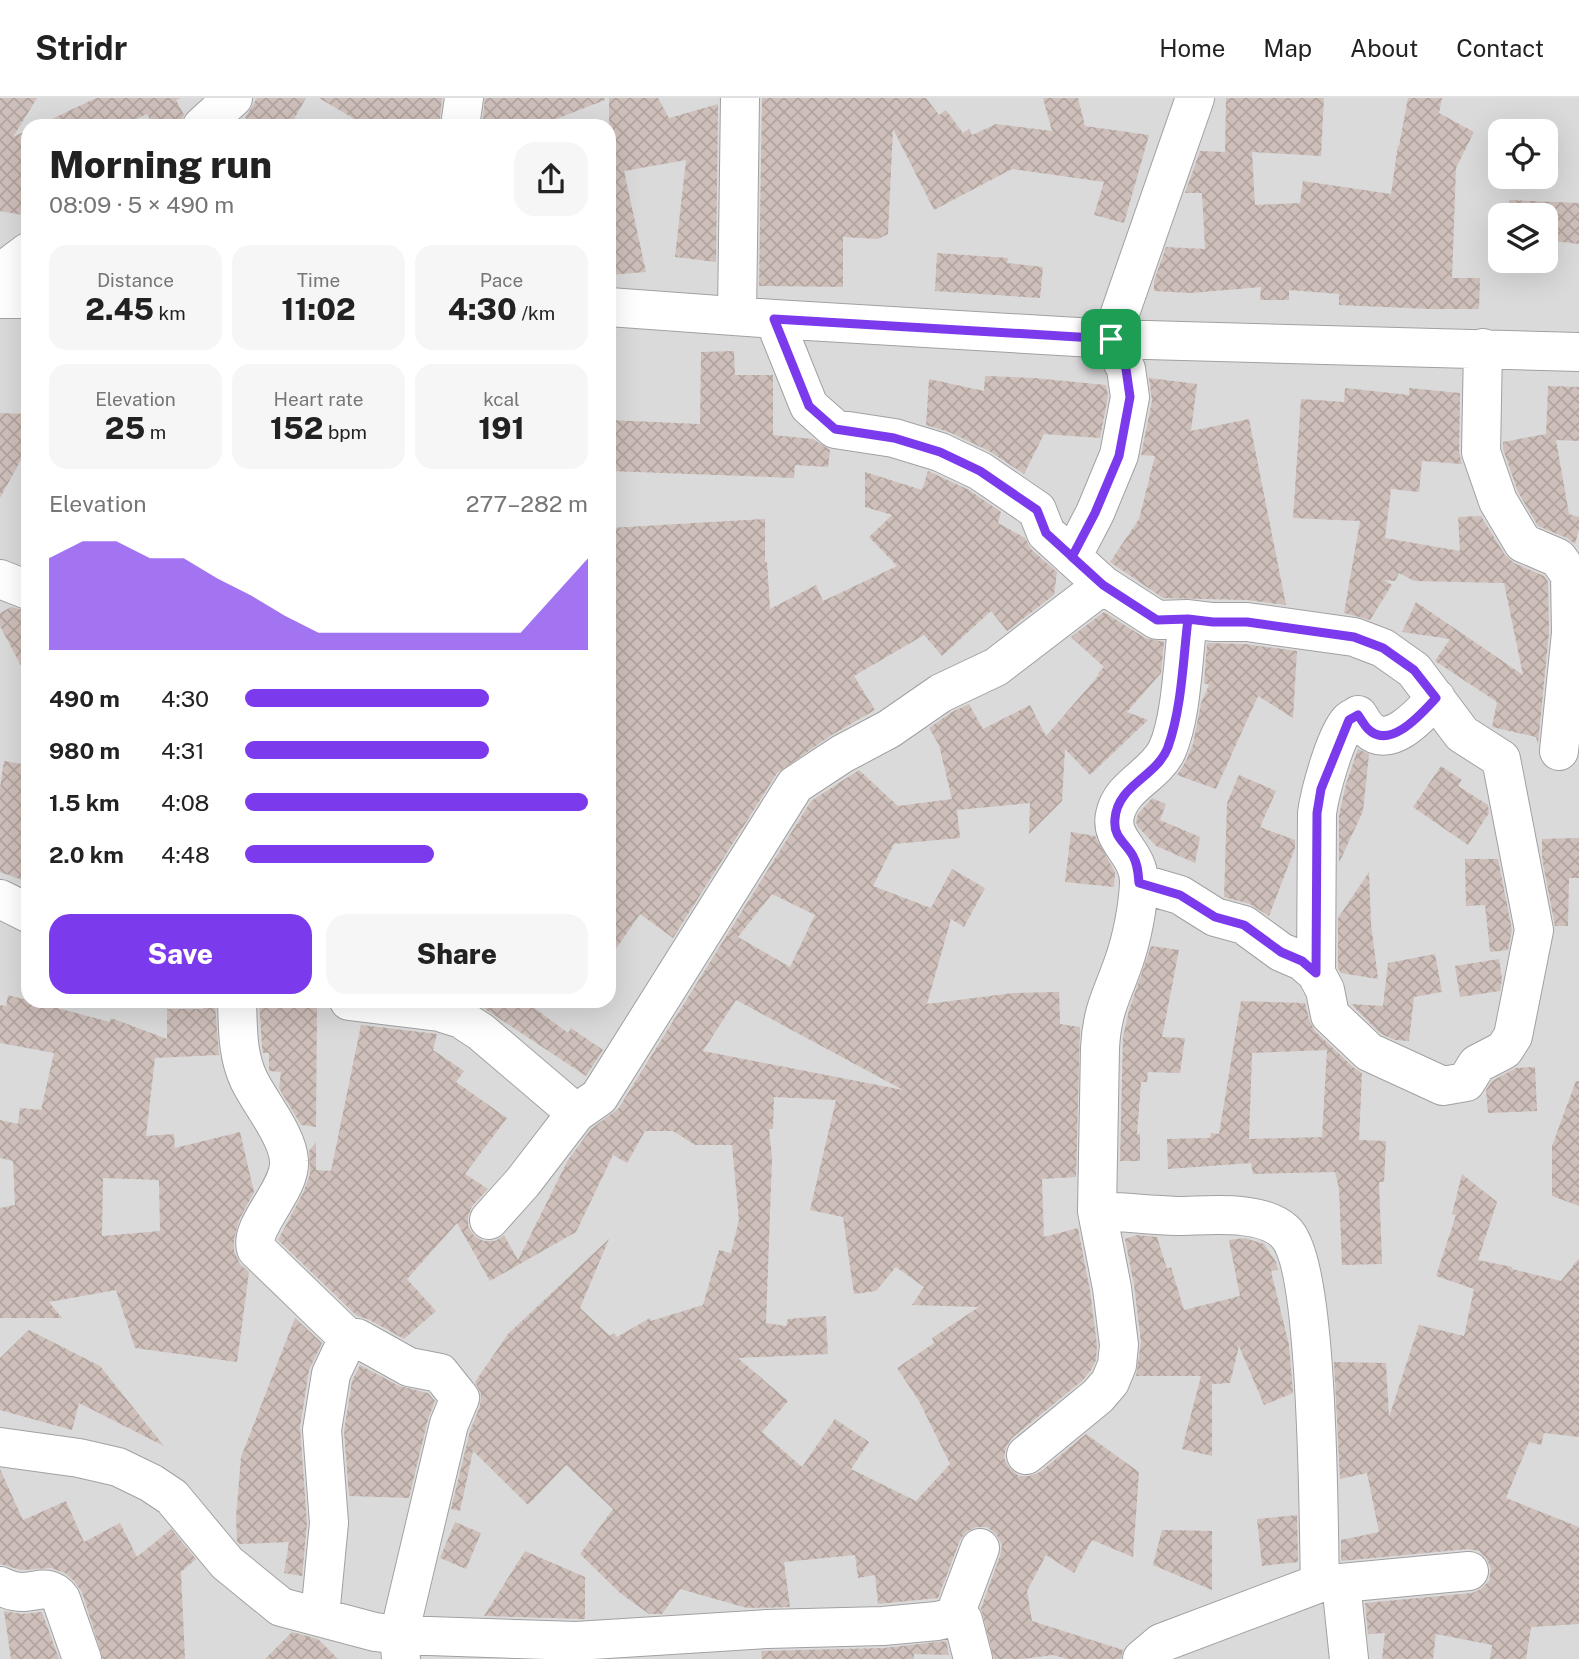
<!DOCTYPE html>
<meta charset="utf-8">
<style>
:root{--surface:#fff;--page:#f6f6f6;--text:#222;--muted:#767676;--line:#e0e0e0;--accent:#7c3aed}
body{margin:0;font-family:"Public Sans",sans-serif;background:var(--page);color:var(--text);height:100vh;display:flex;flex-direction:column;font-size:26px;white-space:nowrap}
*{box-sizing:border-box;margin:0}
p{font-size:23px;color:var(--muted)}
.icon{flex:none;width:38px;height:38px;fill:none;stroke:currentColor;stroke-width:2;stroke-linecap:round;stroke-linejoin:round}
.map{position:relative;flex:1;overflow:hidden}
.drawer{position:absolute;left:21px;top:21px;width:595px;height:889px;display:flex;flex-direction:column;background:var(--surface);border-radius:21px;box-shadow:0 7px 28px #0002}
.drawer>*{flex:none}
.tools{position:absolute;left:1488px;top:21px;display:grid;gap:14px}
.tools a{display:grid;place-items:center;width:70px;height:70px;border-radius:14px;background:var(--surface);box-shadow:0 7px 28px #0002;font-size:35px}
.pin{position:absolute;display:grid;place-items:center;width:60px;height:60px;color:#fff;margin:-30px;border-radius:14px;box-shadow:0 4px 10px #0006}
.round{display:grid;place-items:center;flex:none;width:74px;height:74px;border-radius:21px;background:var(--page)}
.overview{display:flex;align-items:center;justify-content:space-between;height:119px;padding:0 28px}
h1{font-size:38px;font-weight:800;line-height:52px}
.metrics{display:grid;grid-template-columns:repeat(3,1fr);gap:10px;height:119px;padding:7px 28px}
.metrics div{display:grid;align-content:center;border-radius:18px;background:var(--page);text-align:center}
.metrics b{font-size:30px;font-weight:800}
.metrics small{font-size:19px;font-weight:400}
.metrics p{font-size:19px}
.chart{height:196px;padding:14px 28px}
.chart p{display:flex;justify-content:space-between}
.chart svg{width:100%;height:126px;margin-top:7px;fill:var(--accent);opacity:.7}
.action{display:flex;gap:14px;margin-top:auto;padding:14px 28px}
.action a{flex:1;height:80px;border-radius:21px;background:var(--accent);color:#fff;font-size:28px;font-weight:800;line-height:80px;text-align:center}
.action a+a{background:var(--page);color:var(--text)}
ul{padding:0 28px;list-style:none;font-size:23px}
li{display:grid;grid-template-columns:112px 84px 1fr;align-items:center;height:52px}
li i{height:18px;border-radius:9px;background:var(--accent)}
header{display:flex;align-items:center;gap:42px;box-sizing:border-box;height:98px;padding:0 35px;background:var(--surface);border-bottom:2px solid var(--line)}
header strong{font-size:33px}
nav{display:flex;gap:38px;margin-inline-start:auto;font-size:24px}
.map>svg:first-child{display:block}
.residential{fill:#dbdada;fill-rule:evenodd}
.building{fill:url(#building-cross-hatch);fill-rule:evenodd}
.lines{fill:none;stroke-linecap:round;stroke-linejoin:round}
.minor-casing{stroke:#a1a1a1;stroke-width:40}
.minor{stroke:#fff;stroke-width:38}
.route-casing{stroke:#fff;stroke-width:14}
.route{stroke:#7c3aed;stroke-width:9}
</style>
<header>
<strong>Stridr</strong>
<nav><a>Home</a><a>Map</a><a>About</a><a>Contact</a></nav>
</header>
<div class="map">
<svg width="1579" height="1561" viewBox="0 0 1579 1561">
<defs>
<pattern id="building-cross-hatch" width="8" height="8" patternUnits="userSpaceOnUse" patternTransform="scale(1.75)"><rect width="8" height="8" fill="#cfbfba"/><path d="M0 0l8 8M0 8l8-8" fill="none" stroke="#b1a49f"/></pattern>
</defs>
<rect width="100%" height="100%" fill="#efe7e1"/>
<path class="residential" d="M0,0H1579V1561H0ZM28,28H609V903H28ZM1500,33H1545V79H1500ZM1500,117H1545V163H1500Z"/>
<path class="building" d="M0,0H37L13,39L28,32V118L0,113Z
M96,0H181L176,2L184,17L181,22L170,28H154L147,16L121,28H37Z
M257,0H306L290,28H259L245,20Z
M319,0H442L439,28H366Z
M485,0H604L605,2L538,28H482Z
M609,0H658L669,20L718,6L716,164L675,159L686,62L624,73L646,174L609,177Z
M762,0H926L939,17L946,12L963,35L969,31L972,37L996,26L1052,33L1043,0H1078L1085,28L1149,37L1124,125L1094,117L1104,84L1012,71L934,112L893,31L888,136L878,141L843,139V189L759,188Z
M1226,0H1324L1321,58L1252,54L1255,107L1300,105L1303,83L1391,96L1398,47L1399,48L1408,0H1442L1439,15L1474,34L1456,70L1452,180H1480L1479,211H1429L1339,207V196L1289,192V202H1260L1261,189L1191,195L1154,193V183L1166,149L1205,151L1202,95H1185L1200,53L1225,54Z
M1509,102L1579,105V146L1545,142V117H1509Z
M937,155L1008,160L1007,165L1043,169L1040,200L935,193Z
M734,253L735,277H773V337L813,341L830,352L828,369L795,367L794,380L609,373V322L700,326L701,254Z
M985,278L1034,280L1106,287L1108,298L1100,340L1044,336L1024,376L989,353L949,334L926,327L929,281L984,293Z
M1149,280L1197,286L1191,333L1249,321L1286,507L1247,502L1163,500L1110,464L1139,421L1155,358L1141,357L1152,303Z
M1548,288L1579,289V343L1556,342L1569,416L1579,419V431L1575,446L1567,440L1538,428L1518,394L1503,351V344L1546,336Z
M1345,290L1409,297V290L1460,295L1459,354L1462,366L1422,363L1419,394L1391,391L1385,440L1460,453L1458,419L1481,418L1505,457L1514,465L1544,478L1548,484L1549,534L1538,646L1536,639L1492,629L1497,604L1435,563L1450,541L1402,534L1416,504L1523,577L1504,485L1414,483L1399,475L1395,483L1384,482L1392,487L1370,522L1344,515L1360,423L1293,420L1301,301L1344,304Z
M0,315L28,316V349L0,400Z
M928,373L969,392L1001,414L998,425L1025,440L1031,451L1057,474L1054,497L1007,533L991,513L942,558L924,537L854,578L875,612L830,638L777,675L673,840L640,816L609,861V430L765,421V464H767L770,511L816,487L823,503L897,468L869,439L892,417L865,409V374L922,392Z
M11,509L28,513V581L0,528V515Z
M1104,514L1145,540L1164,544L1161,575L1127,614L1148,622L1090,677L1065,651L1062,703L1029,736L1030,705L957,712L960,740L894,746L873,788L931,810L952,771L985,790L964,829L951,821L927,906L1013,895L1059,894L1060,926L1080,929L1076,1079L1042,1081L1044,1139L1078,1130L1090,1193L1097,1247L1096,1262L1091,1272L1083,1282L1012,1340L1006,1349L1004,1360L1010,1371L1019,1378H1030L1040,1374L1086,1336L1139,1374L1133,1459L1092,1442L1074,1475L1046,1457L1027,1493L1032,1523L1123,1552L1121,1561H1067L1053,1557L1023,1561H994L981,1510L1000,1458L1002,1447L996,1436L987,1429H976L966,1434L960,1442L938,1500L878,1506L875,1477L858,1480L855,1457L784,1464L790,1509L747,1510L680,1491L662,1516H649L620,1495L580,1456L613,1411L566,1367L528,1407L473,1353L460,1413L451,1411L470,1333L480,1308L481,1296L475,1284L508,1236L609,1141L580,1210L610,1238L614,1235L617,1239L650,1220L651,1223L703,1207L719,1152L731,1155L739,1122L732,1047H695L673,1033H645L627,1065L613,1057L576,1134L490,1183L457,1125L407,1181L436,1213L404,1241L368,1221L357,1218L278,1142L304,1093L310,1076L309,1053L316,1044V1072L331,1073L361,927L437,936L433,952L464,973L456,984L507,1020L465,1076L488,1091L472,1108L468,1118V1128L474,1138L484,1143H495L504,1137L518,1162L568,1062L591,1031L618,1011L811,703L859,672L898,708L952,701L939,647L929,630L952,614L969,606L983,631L1030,607L1046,638L1099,577L1098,575L1104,569L1071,539ZM772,796L815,817L790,869L738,839ZM736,902L903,992L703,953ZM774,999L836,1002L810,1112L843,1119L854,1196L876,1193L896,1169L924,1189L912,1207L979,1209L932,1240L934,1245L897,1270L919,1303L950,1366L916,1403L851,1371L869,1344L835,1321L802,1369L762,1334L788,1303L738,1260L828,1256L826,1218L788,1221L786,1228L766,1225L772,1060L769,1031H773Z
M1207,545L1245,546L1297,553L1293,620L1258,598L1216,691L1177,677L1186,663L1193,646L1201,605L1209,587L1204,585Z
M1358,651L1369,656L1363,713L1339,765V717L1346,686Z
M4,663L28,667V784L0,774V690Z
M1441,668L1462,682L1458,688L1488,707L1489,715L1468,747L1413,709Z
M1239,677L1276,693L1260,729L1295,742V750L1269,818L1250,806L1224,799L1227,705Z
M1152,700L1166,706L1160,722L1200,739L1195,765L1156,748L1138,729L1136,724L1138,716Z
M1071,734L1095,738L1115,774L1114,789L1065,784Z
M1579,740V780H1569L1568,828H1555L1542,760V741Z
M1465,761H1498L1512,832L1508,852L1490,854L1485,807L1466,808Z
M1369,774L1371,826L1378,881L1341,875L1338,870V820Z
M1151,848L1179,852L1162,939L1185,940L1180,975L1148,974L1147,984H1141L1137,1036H1140V1063H1120L1123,939L1129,912Z
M1435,856L1442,894L1414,899L1409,943L1395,942L1381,936L1351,906L1383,908L1388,865Z
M1499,861L1502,881L1500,893L1460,899L1455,868Z
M8,897L110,924L111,920L167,941V911H203V907H215L219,957L155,960L146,1038L174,1036L175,1050L240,1034L254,1094L239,1122L234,1142V1153L240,1166L249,1174L237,1264L135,1250L116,1192L49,1204L62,1220H0V1110L15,1107L13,1063L0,1060V1022L18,1026L20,1010L41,1012L54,955L0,945V907L6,908ZM103,1080L159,1082L160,1133L102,1138Z
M259,903H317L316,1029L301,1027L279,990L281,974L269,973V955H263L262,949Z
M473,903H525L568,935L571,930L603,952L586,978Z
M1241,903L1305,905L1309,921L1315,933L1354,970L1362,975L1359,1042L1386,1043L1384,1084H1379L1382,1166L1342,1167L1339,1090L1335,1074L1253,1076L1251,1065L1168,1071L1167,1041L1210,1040L1211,1035L1219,1036ZM1327,952L1322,1039L1249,1041L1252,955Z
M1535,969L1537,1013L1488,1015L1486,992L1492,983L1516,970Z
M1576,983H1579V1108L1552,1098V1048Z
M1462,1076L1497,1104L1478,1162L1512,1169V1171L1561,1183L1579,1160V1339L1544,1335L1541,1347L1529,1344L1506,1400L1579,1429V1526L1531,1529L1526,1561H1490L1492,1547L1436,1536L1433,1561H1382L1385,1535L1368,1536L1365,1505L1472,1495L1481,1491L1489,1483L1491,1470L1486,1460L1479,1453L1468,1451L1341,1463V1442L1379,1434L1367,1375L1340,1381L1334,1264L1386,1265L1389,1319L1419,1227L1464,1238L1474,1191L1436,1178L1456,1117L1452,1116Z
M1137,1137L1157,1139L1167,1171L1171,1169L1184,1212L1240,1198L1229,1142L1245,1140L1264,1146L1276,1164L1278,1172L1271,1173L1289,1247L1293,1295L1264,1307L1239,1248L1230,1285L1212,1286V1358L1182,1351L1201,1278H1136L1141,1244L1134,1187L1125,1141Z
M295,1220L322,1245L309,1272L300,1329L307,1425L302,1478L284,1475L289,1444L239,1446L237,1443L236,1419L241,1359Z
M29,1232L100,1268L164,1348L79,1305L72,1332L0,1312V1260Z
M360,1267L399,1288L428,1295L435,1303L428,1321L409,1400L349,1398L344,1333L352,1283Z
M0,1371L23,1422L66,1403L84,1444L120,1425L137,1459L171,1431L196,1461L181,1474L185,1561H103L82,1494L73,1482L65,1475L51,1470L21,1472L0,1466Z
M1297,1417L1298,1464L1262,1468L1257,1421Z
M455,1424L481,1435L466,1471L440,1460Z
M1162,1432L1212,1433V1492L1153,1467Z
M525,1453L585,1479V1521L484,1518Z
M4,1513L22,1516L42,1514L59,1561H11Z
M292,1534L318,1541L338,1561H265Z
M946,1543L949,1557L914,1556V1561H762L761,1553L884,1550Z"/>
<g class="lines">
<defs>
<path id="minor" d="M202,28L233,0
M460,28L464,0
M0,175L28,154
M0,201H28
M609,209L774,221L1111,241L1579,254
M737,218L740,0
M774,221L809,308L835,331L894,340L940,354L980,373L1037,412L1046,435L1103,487L1157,522L1188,521L1213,524H1247L1354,539L1383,550L1414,572L1462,636L1501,661L1534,832L1513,938L1504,952L1477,966L1466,984L1443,988L1369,954L1330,917L1325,892L1316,875L1302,863L1281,854L1244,827L1215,819L1180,797L1139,785
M1483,250L1481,354L1498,403L1523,445L1558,460L1570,477L1571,535L1559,653
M1072,459L1095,415L1119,357L1130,299L1126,271L1111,241L1195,0
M0,481L28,492
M0,801L28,815
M1316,875L1317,715C1320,694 1335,638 1349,623C1349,622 1357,618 1358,617C1361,621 1364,627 1368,631C1390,653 1422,615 1436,600
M237,903C238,930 237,957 249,982C260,1005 288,1038 289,1063C291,1092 249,1127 256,1151L348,1240H357L409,1269L440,1275L460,1300L449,1326L399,1537L401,1561
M349,903L439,914L461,921L481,934L576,1015
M1097,1113C1124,1114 1150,1117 1177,1118C1207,1118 1261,1111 1285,1134C1320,1168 1318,1426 1320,1485
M489,1122L523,1084L576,1015L599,999L795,687L842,656L889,631L941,595L996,569L1103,487
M0,1349L79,1360L118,1369L151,1385L172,1399L227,1465L281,1509L375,1534L399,1537L576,1543L767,1531L883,1528L937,1523L954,1519L963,1522L973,1561
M1026,1357L1098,1298L1110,1284L1117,1267L1119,1247L1112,1190L1097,1113L1100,950C1102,911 1112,898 1124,863C1132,840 1138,809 1139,785C1140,755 1109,743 1115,717C1121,687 1155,678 1167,652C1182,619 1183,558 1188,521
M1341,1485L1349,1561
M0,1488C8,1492 14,1494 23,1494C39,1493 50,1486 61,1501L82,1561
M320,1518L329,1425L322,1332L331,1276L348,1240
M954,1519L980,1450
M1142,1561L1161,1545L1320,1485H1341L1469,1473"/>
</defs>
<use href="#minor" class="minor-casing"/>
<use href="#minor" class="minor"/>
</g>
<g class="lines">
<defs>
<path id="route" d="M1111,241L1126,271L1130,299L1119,358L1095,415L1072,459L1103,487L1157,522L1188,521C1183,562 1182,609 1168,649C1157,679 1117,687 1115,721C1113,739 1125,744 1133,758C1138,767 1138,775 1139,785L1180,797L1215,819L1244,827L1281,854L1302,863L1316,875L1317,715L1321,691L1349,622L1358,617C1361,621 1364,627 1368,631C1390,653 1422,615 1436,600L1414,572L1383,550L1354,539L1247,524H1213L1188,521L1157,522L1103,487L1046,435L1037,412L980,373L940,354L894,340L835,331L809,308L774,221L1111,241"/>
</defs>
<use href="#route" class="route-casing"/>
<use href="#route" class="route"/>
</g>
</svg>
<div class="tools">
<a><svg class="icon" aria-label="locate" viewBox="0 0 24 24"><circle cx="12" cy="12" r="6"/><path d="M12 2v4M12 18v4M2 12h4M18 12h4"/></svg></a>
<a><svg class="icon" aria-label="layers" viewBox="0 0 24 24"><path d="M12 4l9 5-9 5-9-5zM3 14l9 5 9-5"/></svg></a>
</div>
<div class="pin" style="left:1111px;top:241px;background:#1e9e55"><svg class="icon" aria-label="arrive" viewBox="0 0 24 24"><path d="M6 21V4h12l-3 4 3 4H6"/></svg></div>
<section class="drawer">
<div class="overview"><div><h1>Morning run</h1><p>08:09 · 5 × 490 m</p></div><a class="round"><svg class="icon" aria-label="share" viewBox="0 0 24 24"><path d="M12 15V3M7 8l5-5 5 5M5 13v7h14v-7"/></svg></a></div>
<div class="metrics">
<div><p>Distance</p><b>2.45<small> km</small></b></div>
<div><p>Time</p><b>11:02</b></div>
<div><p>Pace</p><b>4:30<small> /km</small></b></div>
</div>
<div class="metrics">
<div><p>Elevation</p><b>25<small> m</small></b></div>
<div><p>Heart rate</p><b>152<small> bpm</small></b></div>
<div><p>kcal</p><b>191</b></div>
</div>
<div class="chart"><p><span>Elevation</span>277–282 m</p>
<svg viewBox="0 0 160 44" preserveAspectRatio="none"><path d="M0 44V12L10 6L20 6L30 12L40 12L50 19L60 25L70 32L80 38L90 38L100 38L110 38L120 38L130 38L140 38L150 25L160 12V44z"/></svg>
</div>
<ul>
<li><b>490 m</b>4:30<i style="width:71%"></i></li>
<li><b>980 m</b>4:31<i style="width:71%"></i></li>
<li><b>1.5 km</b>4:08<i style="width:100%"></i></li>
<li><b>2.0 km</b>4:48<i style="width:55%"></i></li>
</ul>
<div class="action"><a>Save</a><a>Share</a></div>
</section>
</div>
